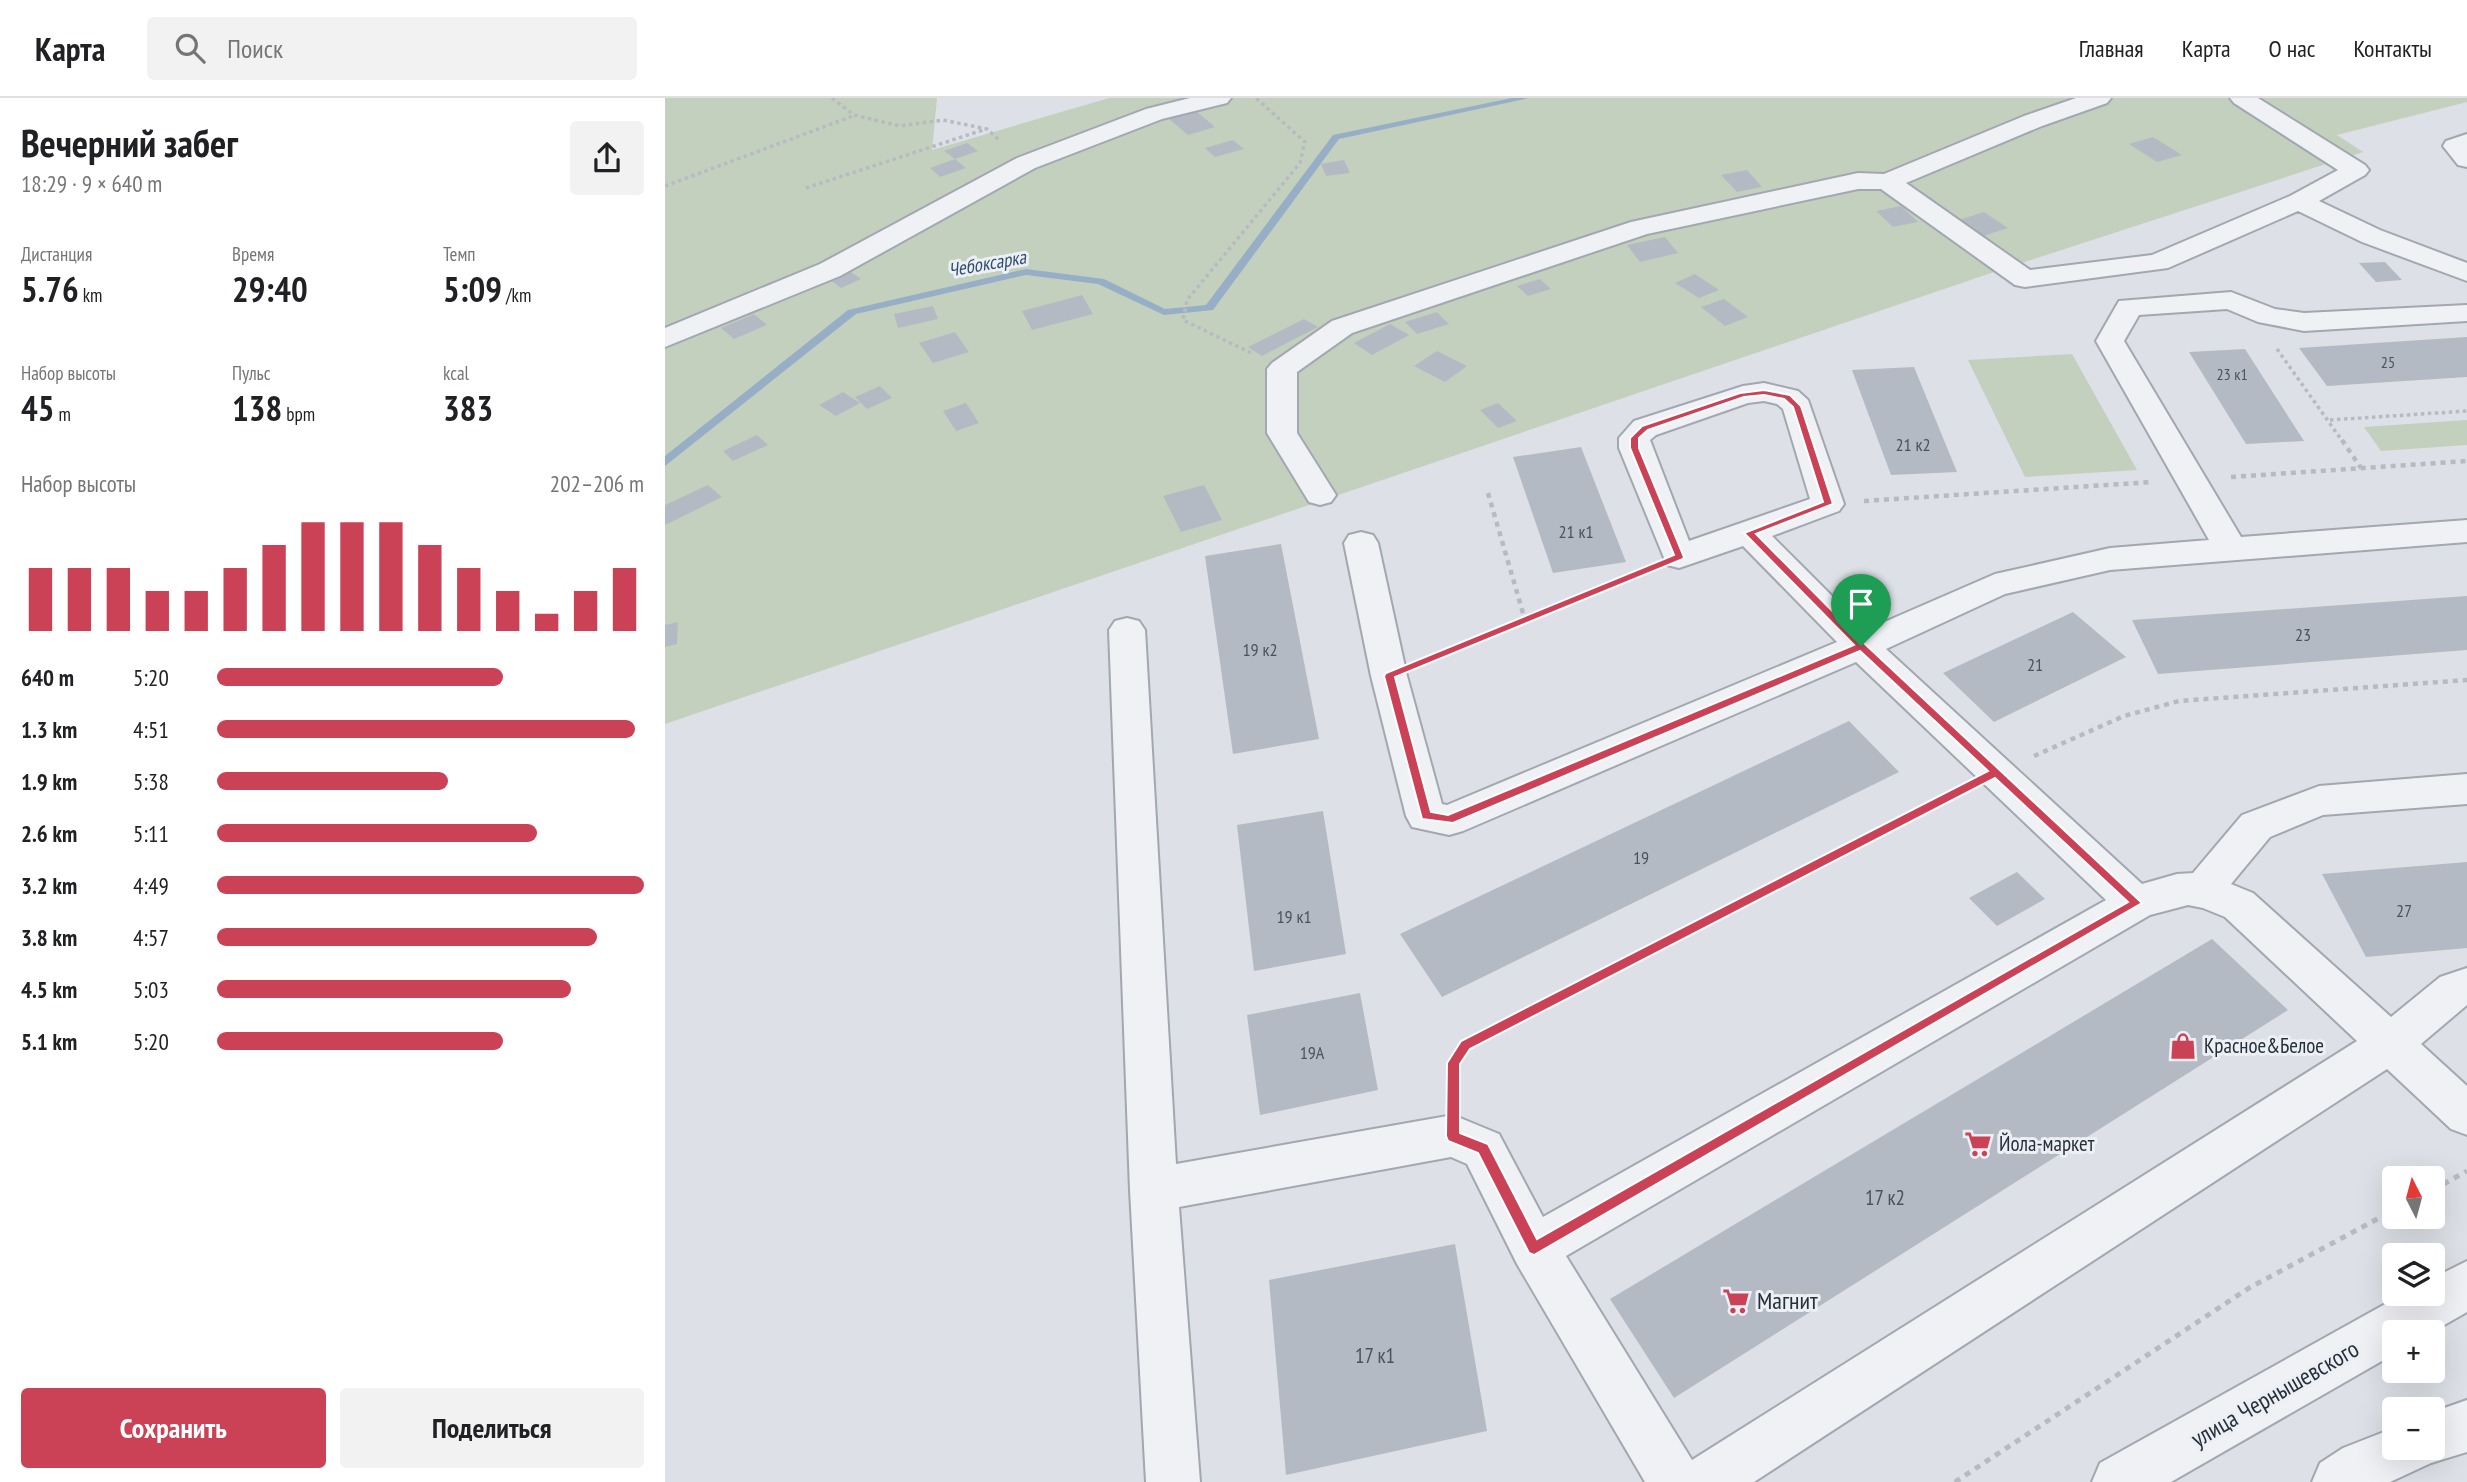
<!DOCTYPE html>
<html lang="ru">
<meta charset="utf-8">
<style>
:root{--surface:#fff;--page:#f2f2f2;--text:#202124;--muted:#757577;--line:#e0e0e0;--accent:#cb4257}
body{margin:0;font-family:"PT Sans Narrow",sans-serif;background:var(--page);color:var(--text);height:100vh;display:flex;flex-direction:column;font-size:26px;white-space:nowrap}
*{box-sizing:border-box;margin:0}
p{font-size:23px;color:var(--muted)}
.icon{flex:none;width:38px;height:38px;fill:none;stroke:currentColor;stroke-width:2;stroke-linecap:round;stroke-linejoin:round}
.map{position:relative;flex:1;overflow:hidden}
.sheet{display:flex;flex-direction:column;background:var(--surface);width:665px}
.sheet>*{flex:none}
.needle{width:46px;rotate:354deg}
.tools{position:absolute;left:1717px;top:1068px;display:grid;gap:14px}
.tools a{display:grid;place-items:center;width:63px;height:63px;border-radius:7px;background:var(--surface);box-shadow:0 7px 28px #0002;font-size:35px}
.pin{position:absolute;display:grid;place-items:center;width:60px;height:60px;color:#fff;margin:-72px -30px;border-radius:50% 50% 50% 0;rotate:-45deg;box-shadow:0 0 7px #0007}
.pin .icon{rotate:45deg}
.round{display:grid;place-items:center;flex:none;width:74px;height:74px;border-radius:7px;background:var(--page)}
.head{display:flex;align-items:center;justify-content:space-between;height:119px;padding:0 21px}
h1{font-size:38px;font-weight:600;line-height:52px}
.stats{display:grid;grid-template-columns:repeat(3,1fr);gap:10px;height:119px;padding:7px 21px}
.stats div{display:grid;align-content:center}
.stats b{font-size:35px;font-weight:600}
.stats small{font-size:19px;font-weight:400}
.stats p{font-size:19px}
.chart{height:196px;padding:14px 21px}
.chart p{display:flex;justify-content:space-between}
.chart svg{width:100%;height:126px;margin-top:7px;stroke:var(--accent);stroke-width:6}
.primary-button{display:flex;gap:14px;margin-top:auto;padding:14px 21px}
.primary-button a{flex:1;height:80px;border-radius:7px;background:var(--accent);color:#fff;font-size:28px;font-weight:600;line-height:80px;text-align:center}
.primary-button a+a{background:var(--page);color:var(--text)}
ul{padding:0 21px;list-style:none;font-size:23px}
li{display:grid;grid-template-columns:112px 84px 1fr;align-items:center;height:52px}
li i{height:18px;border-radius:9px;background:var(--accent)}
header{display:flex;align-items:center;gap:42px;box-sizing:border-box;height:98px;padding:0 35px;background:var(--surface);border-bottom:2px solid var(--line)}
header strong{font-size:33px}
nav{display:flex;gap:38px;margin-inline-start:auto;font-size:24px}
.search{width:490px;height:63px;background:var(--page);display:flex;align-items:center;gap:18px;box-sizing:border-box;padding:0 24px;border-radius:7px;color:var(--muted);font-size:26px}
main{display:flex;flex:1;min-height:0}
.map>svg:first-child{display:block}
.green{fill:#c3d0be}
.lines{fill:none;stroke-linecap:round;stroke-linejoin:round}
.stream{fill:#97afc6;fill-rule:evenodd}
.building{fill:#b4bac3}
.minor-casing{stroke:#a2a7b0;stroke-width:4}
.path-far2{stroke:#b7bbc1;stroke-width:3.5;stroke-dasharray:3.5 3.5;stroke-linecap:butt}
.path-far1{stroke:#b7bbc1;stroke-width:4.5;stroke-dasharray:5 5;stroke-linecap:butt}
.path{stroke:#b7bbc1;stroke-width:5;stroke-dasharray:6 6;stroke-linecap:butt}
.minor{fill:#eff1f5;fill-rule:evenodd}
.route{fill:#cb4257;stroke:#fff;stroke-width:2;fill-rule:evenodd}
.labels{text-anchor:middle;stroke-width:6;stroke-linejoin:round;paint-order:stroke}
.far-number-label{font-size:16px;fill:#4a525e}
.number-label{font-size:18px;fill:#4a525e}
.far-water-label{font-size:19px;font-style:italic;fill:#314e6f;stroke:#eceff4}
.poi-label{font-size:21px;fill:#262f3c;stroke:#eceff4;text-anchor:start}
.near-number-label{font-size:21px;fill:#4a525e}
.near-poi-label{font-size:24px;fill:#262f3c;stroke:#eceff4;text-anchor:start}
.near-street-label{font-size:24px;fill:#262f3c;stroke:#eceff4}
</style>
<header>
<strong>Карта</strong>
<div class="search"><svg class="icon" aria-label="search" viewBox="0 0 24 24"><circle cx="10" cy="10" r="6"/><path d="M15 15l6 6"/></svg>Поиск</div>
<nav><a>Главная</a><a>Карта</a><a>О нас</a><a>Контакты</a></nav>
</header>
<main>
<section class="sheet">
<div class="head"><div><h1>Вечерний забег</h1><p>18:29 · 9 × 640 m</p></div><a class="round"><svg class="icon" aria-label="share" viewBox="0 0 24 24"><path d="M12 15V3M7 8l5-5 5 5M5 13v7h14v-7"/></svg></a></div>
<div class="stats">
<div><p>Дистанция</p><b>5.76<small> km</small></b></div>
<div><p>Время</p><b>29:40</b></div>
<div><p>Темп</p><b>5:09<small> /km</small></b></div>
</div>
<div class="stats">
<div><p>Набор высоты</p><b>45<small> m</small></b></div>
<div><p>Пульс</p><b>138<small> bpm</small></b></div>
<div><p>kcal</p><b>383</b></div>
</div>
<div class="chart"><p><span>Набор высоты</span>202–206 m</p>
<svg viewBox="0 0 160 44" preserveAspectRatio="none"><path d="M5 44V22M15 44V22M25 44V22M35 44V30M45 44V30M55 44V22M65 44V14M75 44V6M85 44V6M95 44V6M105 44V14M115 44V22M125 44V30M135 44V38M145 44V30M155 44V22"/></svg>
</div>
<ul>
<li><b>640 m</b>5:20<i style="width:67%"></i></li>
<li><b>1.3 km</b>4:51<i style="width:98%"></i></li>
<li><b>1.9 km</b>5:38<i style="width:54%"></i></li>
<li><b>2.6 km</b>5:11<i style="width:75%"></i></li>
<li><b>3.2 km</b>4:49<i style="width:100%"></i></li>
<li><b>3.8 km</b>4:57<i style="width:89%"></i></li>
<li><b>4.5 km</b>5:03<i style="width:83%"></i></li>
<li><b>5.1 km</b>5:20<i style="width:67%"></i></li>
</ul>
<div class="primary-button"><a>Сохранить</a><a>Поделиться</a></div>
</section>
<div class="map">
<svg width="1802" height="1384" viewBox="0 0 1802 1384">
<rect width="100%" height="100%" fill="#dde0e6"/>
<path class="green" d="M0,0H272L267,52L444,0H1802V4L1672,37L1698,54L1332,173L0,626Z
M1407,256L1472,372L1360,379L1303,262Z
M1802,322V347L1716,353L1699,329Z"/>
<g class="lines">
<path class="stream" d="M847,0H864L674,41L548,212L499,217L433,186L361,177L191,216L0,368V358L183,212L361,171L439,181L500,211L541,207L668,37Z"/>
</g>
<path class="building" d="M531,13L550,29L523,37L504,21Z
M1488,39L1517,57L1492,64L1464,46Z
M568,42L579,51L550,59L540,50Z
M302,45L313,53L290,61L279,53Z
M290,61L301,70L275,79L265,70Z
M679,62L685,75L661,78L656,66Z
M1082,72L1097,89L1072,94L1056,77Z
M1236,108L1253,124L1228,129L1211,113Z
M1319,114L1343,130L1318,138L1294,122Z
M1000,139L1013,155L975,164L962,147Z
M1720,164L1737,182L1711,184L1694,165Z
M180,170L196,181L176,190L160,178Z
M1030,176L1054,192L1034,200L1010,185Z
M875,181L886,191L863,198L852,188Z
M417,197L428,216L367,232L357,213Z
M1059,201L1083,219L1060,228L1036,209Z
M268,208L273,221L233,230L229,216Z
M772,214L784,226L752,236L740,224Z
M89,216L102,227L69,241L56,230Z
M639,221L653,229L597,258L583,249Z
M725,226L744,237L707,257L689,245Z
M290,234L304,254L268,265L254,245Z
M1802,239V279L1662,288L1634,250Z
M1580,251L1639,343L1581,346L1524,254Z
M772,253L802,268L780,284L749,268Z
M1249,269L1292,374L1226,377L1187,272Z
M215,288L227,300L202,311L190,299Z
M178,294L195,305L171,318L154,307Z
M301,305L314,325L291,333L278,313Z
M833,305L852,323L833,330L815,312Z
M92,337L103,347L68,363L58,353Z
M916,349L961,464L888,475L848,359Z
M43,387L57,399L0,427V407Z
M539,387L557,422L516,434L498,398Z
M616,446L654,641L568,656L540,458Z
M1802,498V552L1493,576L1467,522Z
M1408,514L1461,559L1329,624L1278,575Z
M13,524L12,546L0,549V527Z
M1184,623L1234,674L777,899L735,836Z
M658,713L681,856L589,873L572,727Z
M1802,764V850L1701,859L1657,776Z
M1352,774L1380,801L1332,828L1304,800Z
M1547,841L1623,912L1009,1300L945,1201Z
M695,895L713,992L595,1017L582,917Z
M790,1146L822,1333L621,1377L604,1182Z"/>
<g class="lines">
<defs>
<path id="minor" d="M525,0H566L562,5L497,21L370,70L175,178L0,249V230L155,166L352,60L481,11Z
M1411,0H1446L1442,5L1377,28L1241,85L1365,172L1487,157L1625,98L1673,72L1569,5L1565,0H1593L1700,67L1704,72L1700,77L1654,103L1715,132L1802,165V183L1697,144L1633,113L1503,170L1360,189L1350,187L1216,91H1193L982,136L687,235L632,274V335L671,397L666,404L655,407L644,404L602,335V271L607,265L667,223L966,124L1193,75L1219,76L1359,18Z
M1802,36V69L1793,67L1778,48L1781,43Z
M1566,194L1610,211L1639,215L1802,207V223L1639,233L1593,224L1562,211L1474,217L1459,243L1576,439L1802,422V444L1445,472L1340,496L1221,551L1477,786L1512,776L1528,775L1577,717L1654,688L1802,676V706L1658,717L1605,739L1566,786L1588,795L1726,919L1775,879L1802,870V907L1756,946L1802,988V1037L1786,1031L1722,971L1089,1384H980L852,1166L802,1066L786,1059L514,1109L535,1384H481L465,1092L444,532L450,523L462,520L474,523L480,532L511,1066L788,1017L834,1036L878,1119L1441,802L1191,564L798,733L784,737L747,729L741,718L706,578L679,445L684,437L696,434L708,437L713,445L742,578L777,706L782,707L1172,544L1078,448L1014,470L1002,467L954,350V340L969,323L1078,288L1099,285L1133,293L1143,302L1179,406L1174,413L1107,438L1201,532L1330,476L1445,450L1544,442L1431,243L1454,203ZM1099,303L1112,306L1118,311L1145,401L1024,443L985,342L991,337L1083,305ZM1523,807L1538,810L1560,819L1692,943L1027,1362L901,1158L1485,817Z
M1802,1163V1214L1767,1234H1729V1256L1506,1384H1427L1435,1365L1740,1195H1768V1180Z
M1802,1302V1354L1766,1365L1725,1384H1647L1655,1365L1678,1350L1729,1330V1349H1768V1314Z"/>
</defs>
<use href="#minor" class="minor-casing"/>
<path class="path-far2" d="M167,0L189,17L235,28L278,22L322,31L335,43
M0,88L188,18
M141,90L321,31
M1612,251L1678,344
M586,255L518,222L522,202L635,65L640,44L591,0
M1665,322L1802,313"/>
<path class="path-far1" d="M1677,342L1696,370
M1566,379L1802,363
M823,395L860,522
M1199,403L1487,384
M761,563L980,473
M1369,658L1459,618L1514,603L1802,582
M1097,794L1294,693"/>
<path class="path" d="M788,995V965L801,947L1101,793
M1768,1092L1802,1073
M1290,1384L1584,1190L1729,1112"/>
<use href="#minor" class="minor"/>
</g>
<path class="route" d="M1099,292L1125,297L1136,308L1168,406L1091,436L1200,546L1477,805L869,1157L864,1155L813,1055L783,1043L781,1038L782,965L796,943L1323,673L1195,553L788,725L757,721L719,578L721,575L1009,457L965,350V340L977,328L1075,295ZM1099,297L1119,301L1128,309L1158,404L1079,435L1189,547L783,717L766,714L730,579L1018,461L1019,459L974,350V340L983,332L1079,299ZM1330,680L1463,804L872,1141L823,1046L795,1035V966L805,951Z"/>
<defs>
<symbol id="shop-bare" viewBox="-9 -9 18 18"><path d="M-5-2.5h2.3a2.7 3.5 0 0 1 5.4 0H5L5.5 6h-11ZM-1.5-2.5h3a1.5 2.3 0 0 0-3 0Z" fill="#cb4257" stroke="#eceff4" stroke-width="2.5" paint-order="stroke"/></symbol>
<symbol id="supermarket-bare" viewBox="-9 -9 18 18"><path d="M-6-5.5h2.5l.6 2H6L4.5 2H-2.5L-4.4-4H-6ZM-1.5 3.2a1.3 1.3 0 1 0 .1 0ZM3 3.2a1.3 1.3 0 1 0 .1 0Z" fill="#cb4257" stroke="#eceff4" stroke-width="2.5" paint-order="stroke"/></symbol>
</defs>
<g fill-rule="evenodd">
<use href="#shop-bare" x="1499" y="929" width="38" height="38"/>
<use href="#supermarket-bare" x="1294" y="1027" width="38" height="38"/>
<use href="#supermarket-bare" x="1052" y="1184" width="38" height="38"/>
</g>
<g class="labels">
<g class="far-number-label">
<text x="1723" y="270">25</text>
<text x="1567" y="282">23 к1</text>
</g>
<g class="number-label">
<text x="1248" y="353">21 к2</text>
<text x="911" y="440">21 к1</text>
<text x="1638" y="543">23</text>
<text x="595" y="558">19 к2</text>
<text x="1370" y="573">21</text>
<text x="976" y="766">19</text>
<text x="1739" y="819">27</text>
<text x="629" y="825">19 к1</text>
<text x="647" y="961">19А</text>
</g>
<g class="far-water-label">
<text transform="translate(322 165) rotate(-10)" y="7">Чебоксарка</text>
</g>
<g class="poi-label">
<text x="1539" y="955">Красное&amp;Белое</text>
<text x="1334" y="1053">Йола-маркет</text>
</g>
<g class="near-number-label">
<text x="1220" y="1107">17 к2</text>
<text x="710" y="1265">17 к1</text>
</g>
<g class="near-poi-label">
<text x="1092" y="1211">Магнит</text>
</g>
<g class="near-street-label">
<text transform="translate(1610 1296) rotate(-30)" y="8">улица Чернышевского</text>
</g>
</g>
</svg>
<div class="tools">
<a><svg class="needle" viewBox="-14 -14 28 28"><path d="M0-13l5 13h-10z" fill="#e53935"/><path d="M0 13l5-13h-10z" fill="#757577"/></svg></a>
<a><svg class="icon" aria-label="layers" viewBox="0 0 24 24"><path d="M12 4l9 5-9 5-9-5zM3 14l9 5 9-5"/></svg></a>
<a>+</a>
<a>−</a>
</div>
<div class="pin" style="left:1196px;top:548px;background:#1e9e55"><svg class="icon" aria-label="arrive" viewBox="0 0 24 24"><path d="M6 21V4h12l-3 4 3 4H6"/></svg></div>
</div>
</main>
